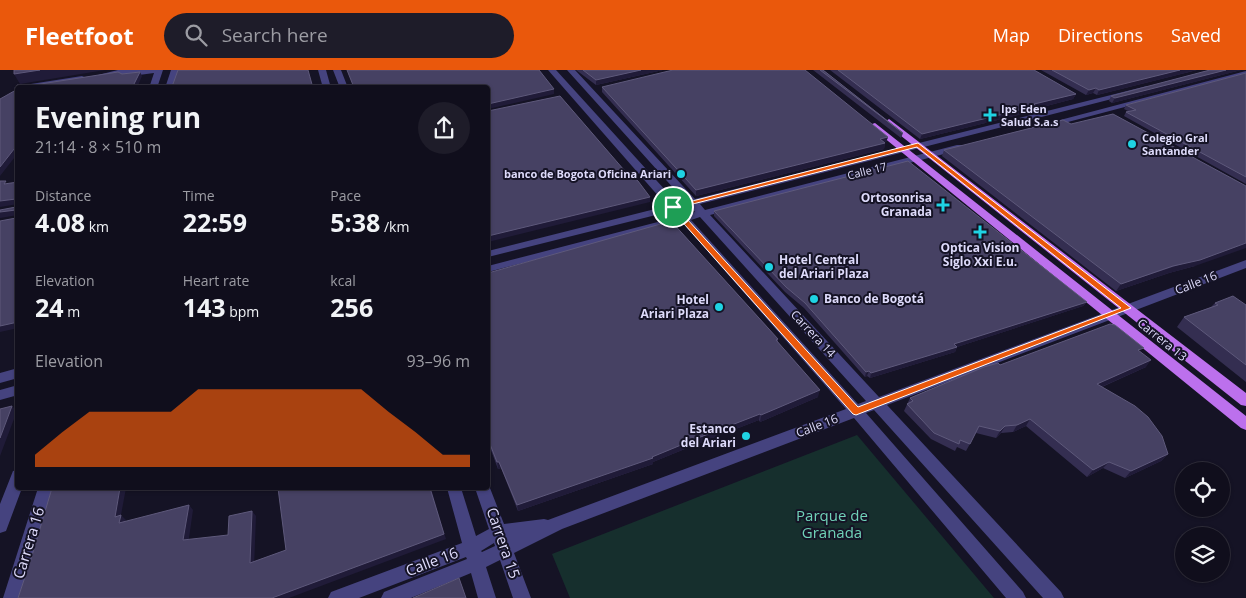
<!DOCTYPE html>
<meta charset="utf-8">
<style>
:root{--surface:#100e1c;--page:#1e1c29;--text:#f1f3f6;--muted:#9c9ca3;--line:#302e3b;--accent:#ea580c}
body{margin:0;font-family:"Open Sans",sans-serif;background:var(--page);color:var(--text);height:100vh;display:flex;flex-direction:column;font-size:19px;white-space:nowrap}
*{box-sizing:border-box;margin:0}
p{font-size:16px;color:var(--muted)}
.icon{flex:none;width:28px;height:28px;fill:none;stroke:currentColor;stroke-width:2;stroke-linecap:round;stroke-linejoin:round}
.map{position:relative;flex:1;overflow:hidden}
.panel{position:absolute;left:15px;top:15px;width:475px;height:405px;display:flex;flex-direction:column;background:var(--surface);border-radius:5px;box-shadow:0 1px 4px #0004,0 0 0 1px var(--line)}
.panel>*{flex:none}
.fabs{position:absolute;left:1175px;top:392px;display:grid;gap:10px}
.fabs a{display:grid;place-items:center;width:55px;height:55px;border-radius:50%;background:var(--surface);box-shadow:0 1px 4px #0004,0 0 0 1px var(--line);font-size:25px}
.pin{position:absolute;display:grid;place-items:center;width:42px;height:42px;color:#fff;margin:-21px;border:2px solid #fff;border-radius:50%;box-shadow:0 1px 5px #0007}
.round{display:grid;place-items:center;flex:none;width:52px;height:52px;border-radius:26px;background:var(--page)}
.headline{display:flex;align-items:center;justify-content:space-between;height:85px;padding:0 20px}
h1{font-size:28px;font-weight:700;line-height:38px}
.figures{display:grid;grid-template-columns:repeat(3,1fr);gap:8px;height:85px;padding:5px 20px}
.figures div{display:grid;align-content:center}
.figures b{font-size:25px;font-weight:700}
.figures small{font-size:14px;font-weight:400}
.figures p{font-size:14px}
.chart{height:140px;padding:10px 20px}
.chart p{display:flex;justify-content:space-between}
.chart svg{width:100%;height:90px;margin-top:5px;fill:var(--accent);opacity:.7}
header{display:flex;align-items:center;gap:30px;box-sizing:border-box;height:70px;padding:0 25px;background:var(--accent);color:#fff}
header strong{font-size:24px}
nav{display:flex;gap:28px;margin-inline-start:auto;font-size:18px}
.search{width:350px;height:45px;background:var(--page);display:flex;align-items:center;gap:12px;box-sizing:border-box;padding:0 18px;border-radius:28px;color:var(--muted);font-size:19px}
.map>svg:first-child{display:block}
.green{fill:#162f2d}
.lines{fill:none;stroke-linecap:round;stroke-linejoin:round}
.minor{fill:#45437f;fill-rule:evenodd}
.major{fill:#bc70ed;fill-rule:evenodd}
.wall{fill:#342e51}
.shaded-wall{fill:#201b38}
.building{fill:#464163;stroke:#5e597b}
.route{fill:#ea580c;stroke:#fff;fill-rule:evenodd}
.poi-dot{fill:#1fd3e3;stroke:#151325;stroke-width:2}
.labels{text-anchor:middle;stroke-width:4;stroke-linejoin:round;paint-order:stroke}
.far-poi-label{font-size:11px;font-weight:bold;fill:#dedbfb;stroke:#151325;text-anchor:start}
.far-street-label{font-size:11px;fill:#dedbfb;stroke:#151325}
.poi-label{font-size:12px;font-weight:bold;fill:#dedbfb;stroke:#151325;text-anchor:end}
.street-label{font-size:12px;fill:#dedbfb;stroke:#151325}
.near-park-label{font-size:15px;fill:#70d2b8;stroke:#151325}
.near-street-label{font-size:15px;fill:#dedbfb;stroke:#151325}
</style>
<header>
<strong>Fleetfoot</strong>
<div class="search"><svg class="icon" aria-label="search" viewBox="0 0 24 24"><circle cx="10" cy="10" r="6"/><path d="M15 15l6 6"/></svg>Search here</div>
<nav><a>Map</a><a>Directions</a><a>Saved</a></nav>
</header>
<div class="map">
<svg width="1246" height="528" viewBox="0 0 1246 528">
<rect width="100%" height="100%" fill="#151325"/>
<path class="green" d="M857,365L994,528H570L552,484Z"/>
<g class="lines">
<path class="minor" d="M118,0H163L157,18H149L154,3L124,7L121,4L102,7L98,5Z
M171,0H179L173,18H165Z
M318,0H326L331,18H323Z
M333,0H341L348,18H340Z
M548,0H556L677,133L685,131L567,0H575L695,129L1147,16V20L700,134L705,140L957,75H963V79L710,145L879,327L1246,190V198L887,335L1061,522L1064,528H1043L874,340L866,343L1023,522L1026,528H1006L854,348L562,459L514,483L531,528H513L500,490L486,497L496,528H478L471,503L411,528H381L384,522L467,489L466,487L359,528H328L331,522L462,473L447,418H461L476,466L489,459L475,418H488V413L504,454L544,449L548,450L846,339L682,152L488,202V196L677,147L672,141L488,187V181L667,136ZM690,136L695,142L687,144L681,138ZM700,147L866,331L858,334L691,150ZM494,473L495,476L482,482L481,481Z
M1246,1V5L1049,57L1045,54Z
M82,6L86,8L85,10L37,18H18V20L14,18L18,16Z
M18,298V308L0,313V303Z
M18,315V325L0,330V320Z
M18,400V418H22L6,461L0,463V434L13,401Z
M38,418H54L21,528H3Z"/>
<path class="major" d="M889,49L1246,323V336L1241,335L886,54L885,52Z
M875,53L1246,346V360L1241,358L872,58V54Z"/>
</g>
<path class="wall" d="M576,0H663L596,15Z
M813,0H823L903,63L901,68Z
M830,0H1034L1076,24L1073,29L1035,39L1034,41L920,69Z
M1041,0H1197L1097,25L1093,23L1086,25Z
M1210,0H1241L1112,33L1109,31L1111,26Z
M1246,3V114L1124,46L1126,42L1128,41L1124,39L1126,35Z
M602,17L888,67L886,72H884L885,73L884,79L696,126L602,22Z
M944,80L1195,196L1169,203L1116,221L942,86Z
M714,141L1087,232L1083,236L957,277L955,282L870,308L867,306L865,307L804,238L785,222L714,146Z
M488,203L778,269V272L818,327L760,352L759,350L697,374L653,392V394L518,441L501,398L498,399L488,372Z
M1215,233L1246,235V312L1177,257L1184,247L1211,237Z
M1140,282L1146,297L1102,317L1168,384L1161,391L1125,408L1103,398L1087,407L1026,356L1013,362L1001,363L996,368L976,363L966,381L957,377L955,381L931,369L904,341L910,328L1000,295Z"/>
<path class="shaded-wall" d="M40,0H105L20,14L14,4Z
M641,0H663L596,15V10Z
M1180,0H1197L1097,25L1099,20Z
M1226,0H1241L1112,33L1115,28Z
M140,2L142,6L137,18H132Z
M1096,18L1093,23L1086,25L1089,20Z
M554,19V24L488,39V40V34Z
M1076,24L1073,29L1035,39L1034,41L920,69L922,64Z
M888,67L886,72L878,74L880,69Z
M885,73L884,79L696,126V120Z
M18,74V83L0,106V97Z
M650,127V132L488,172V166Z
M16,129L18,134L0,137V131Z
M16,140L18,145L0,148V142Z
M1246,173V178L1195,196L1169,203L1116,221L1121,214Z
M1087,232L1083,236L957,277L955,282L870,308L871,303L954,274Z
M18,252V258L0,262V256Z
M1151,290L1146,297L1092,321L1097,314Z
M869,301L867,306L865,307L866,302Z
M820,320L818,327L760,352L761,345Z
M12,336L17,341L0,386V368Z
M760,344L759,350L697,374L653,392V394L518,441L517,435L652,387L698,368Z
M1030,349L1026,356L1013,362L1017,355Z
M1005,356L1001,363L996,368L1000,361Z
M1168,384L1161,391L1125,408L1131,401Z
M497,392H499L501,398L498,399Z
M1109,392L1103,398L1087,407L1093,400Z
M120,418H126L121,445L126,450L124,458L115,447Z
M431,418L446,469L289,528H272Z
M189,435L193,440L188,475L183,470Z
M252,441L256,446L254,498L250,493Z"/>
<path class="building" d="M14,0H40L14,4Z
M178,0H308L313,18H169V16L173,14Z
M347,0H539L554,19L488,34V18H352L351,16L353,15Z
M583,0H641L596,10Z
M673,0H805L888,67L880,69L885,73L696,120L602,17Z
M820,0H823L903,63Z
M838,0H1034L1076,24L1034,34L1036,36L922,64Z
M1052,0H1180L1099,20L1096,18L1089,20Z
M1210,0H1226L1115,28L1111,26Z
M118,2L122,4L140,2L132,18H18V74L0,97V29L16,20L17,15H34Z
M1246,3V107L1126,42L1136,40L1126,35Z
M560,26L624,100L638,111L650,127L488,166V41Z
M1113,44L1246,116V173L1200,190L1173,196L1121,214L944,80L1063,50L1071,54Z
M908,91L1087,232L954,274L957,277L871,303L869,301L866,302L805,233L786,217L714,141Z
M0,111H6L4,114L18,112V252L0,256V151L16,148V140L0,142V140L16,137V129L0,131Z
M671,151L778,269L776,270L820,320L761,345L760,344L698,368L652,387L653,388L517,435L499,392H497L488,369V203Z
M1233,226L1246,235V295L1184,247L1218,235L1215,233Z
M1110,254L1115,255L1144,278L1138,280L1151,290L1097,314L1135,336L1148,347L1162,366L1168,384L1131,401L1109,392L1093,400L1030,349L1017,355L1005,356L1000,361L979,356L970,374L960,370L959,374L934,363L907,334L913,331L910,328L984,297L998,293L1000,295Z
M12,336L0,368V339Z
M52,418H120L115,447L121,445L119,453L189,435L183,470L228,465L229,446L252,441L250,493L286,480L278,418H430L444,464L272,528H18L31,489Z
M459,508L466,528H413Z"/>
<path class="route" d="M918,73L1131,238L856,345L853,344L669,137ZM917,77L1121,238L858,337L677,138Z"/>
<g class="poi-dot">
<path d="M987.5 37.5h5v5h5v5h-5v5h-5v-5h-5v-5h5z"/>
<circle cx="1132" cy="74" r="5"/>
<circle cx="681" cy="104" r="5"/>
<path d="M940.5 127.5h5v5h5v5h-5v5h-5v-5h-5v-5h5z"/>
<path d="M977.5 154.5h5v5h5v5h-5v5h-5v-5h-5v-5h5z"/>
<circle cx="769" cy="197" r="5"/>
<circle cx="814" cy="229" r="5"/>
<circle cx="719" cy="237" r="5"/>
<circle cx="746" cy="366" r="5"/>
</g>
<g class="labels">
<g class="far-poi-label">
<text x="1001" y="43">Ips Eden<tspan x="1001" dy="13">Salud S.a.s</tspan></text>
<text x="1142" y="72">Colegio Gral<tspan x="1142" dy="13">Santander</tspan></text>
<text x="671" y="108" text-anchor="end">banco de Bogota Oficina Ariari</text>
</g>
<g class="far-street-label">
<text transform="translate(867 101) rotate(-14)" y="4">Calle 17</text>
</g>
<g class="poi-label">
<text x="932" y="132">Ortosonrisa<tspan x="932" dy="14">Granada</tspan></text>
<text x="980" y="182" text-anchor="middle">Optica Vision<tspan x="980" dy="14">Siglo Xxi E.u.</tspan></text>
<text x="779" y="194" text-anchor="start">Hotel Central<tspan x="779" dy="14">del Ariari Plaza</tspan></text>
<text x="824" y="233" text-anchor="start">Banco de Bogotá</text>
<text x="709" y="234">Hotel<tspan x="709" dy="14">Ariari Plaza</tspan></text>
<text x="736" y="363">Estanco<tspan x="736" dy="14">del Ariari</tspan></text>
</g>
<g class="street-label">
<text transform="translate(1196 213) rotate(-21)" y="4">Calle 16</text>
<text transform="translate(813 264) rotate(47)" y="4">Carrera 14</text>
<text transform="translate(1162 270) rotate(39)" y="4">Carrera 13</text>
<text transform="translate(817 356) rotate(-21)" y="4">Calle 16</text>
</g>
<g class="near-park-label">
<text x="832" y="451">Parque de<tspan x="832" dy="17">Granada</tspan></text>
</g>
<g class="near-street-label">
<text transform="translate(29 473) rotate(-73)" y="5">Carrera 16</text>
<text transform="translate(503 473) rotate(71)" y="5">Carrera 15</text>
<text transform="translate(432 492) rotate(-21)" y="5">Calle 16</text>
</g>
</g>
</svg>
<div class="fabs">
<a><svg class="icon" aria-label="locate" viewBox="0 0 24 24"><circle cx="12" cy="12" r="6"/><path d="M12 2v4M12 18v4M2 12h4M18 12h4"/></svg></a>
<a><svg class="icon" aria-label="layers" viewBox="0 0 24 24"><path d="M12 4l9 5-9 5-9-5zM3 14l9 5 9-5"/></svg></a>
</div>
<div class="pin" style="left:673px;top:137px;background:#1e9e55"><svg class="icon" aria-label="arrive" viewBox="0 0 24 24"><path d="M6 21V4h12l-3 4 3 4H6"/></svg></div>
<section class="panel">
<div class="headline"><div><h1>Evening run</h1><p>21:14 · 8 × 510 m</p></div><a class="round"><svg class="icon" aria-label="share" viewBox="0 0 24 24"><path d="M12 15V3M7 8l5-5 5 5M5 13v7h14v-7"/></svg></a></div>
<div class="figures">
<div><p>Distance</p><b>4.08<small> km</small></b></div>
<div><p>Time</p><b>22:59</b></div>
<div><p>Pace</p><b>5:38<small> /km</small></b></div>
</div>
<div class="figures">
<div><p>Elevation</p><b>24<small> m</small></b></div>
<div><p>Heart rate</p><b>143<small> bpm</small></b></div>
<div><p>kcal</p><b>256</b></div>
</div>
<div class="chart"><p><span>Elevation</span>93–96 m</p>
<svg viewBox="0 0 160 44" preserveAspectRatio="none"><path d="M0 44V38L10 27L20 17L30 17L40 17L50 17L60 6L70 6L80 6L90 6L100 6L110 6L120 6L130 17L140 27L150 38L160 38V44z"/></svg>
</div>
</section>
</div>
